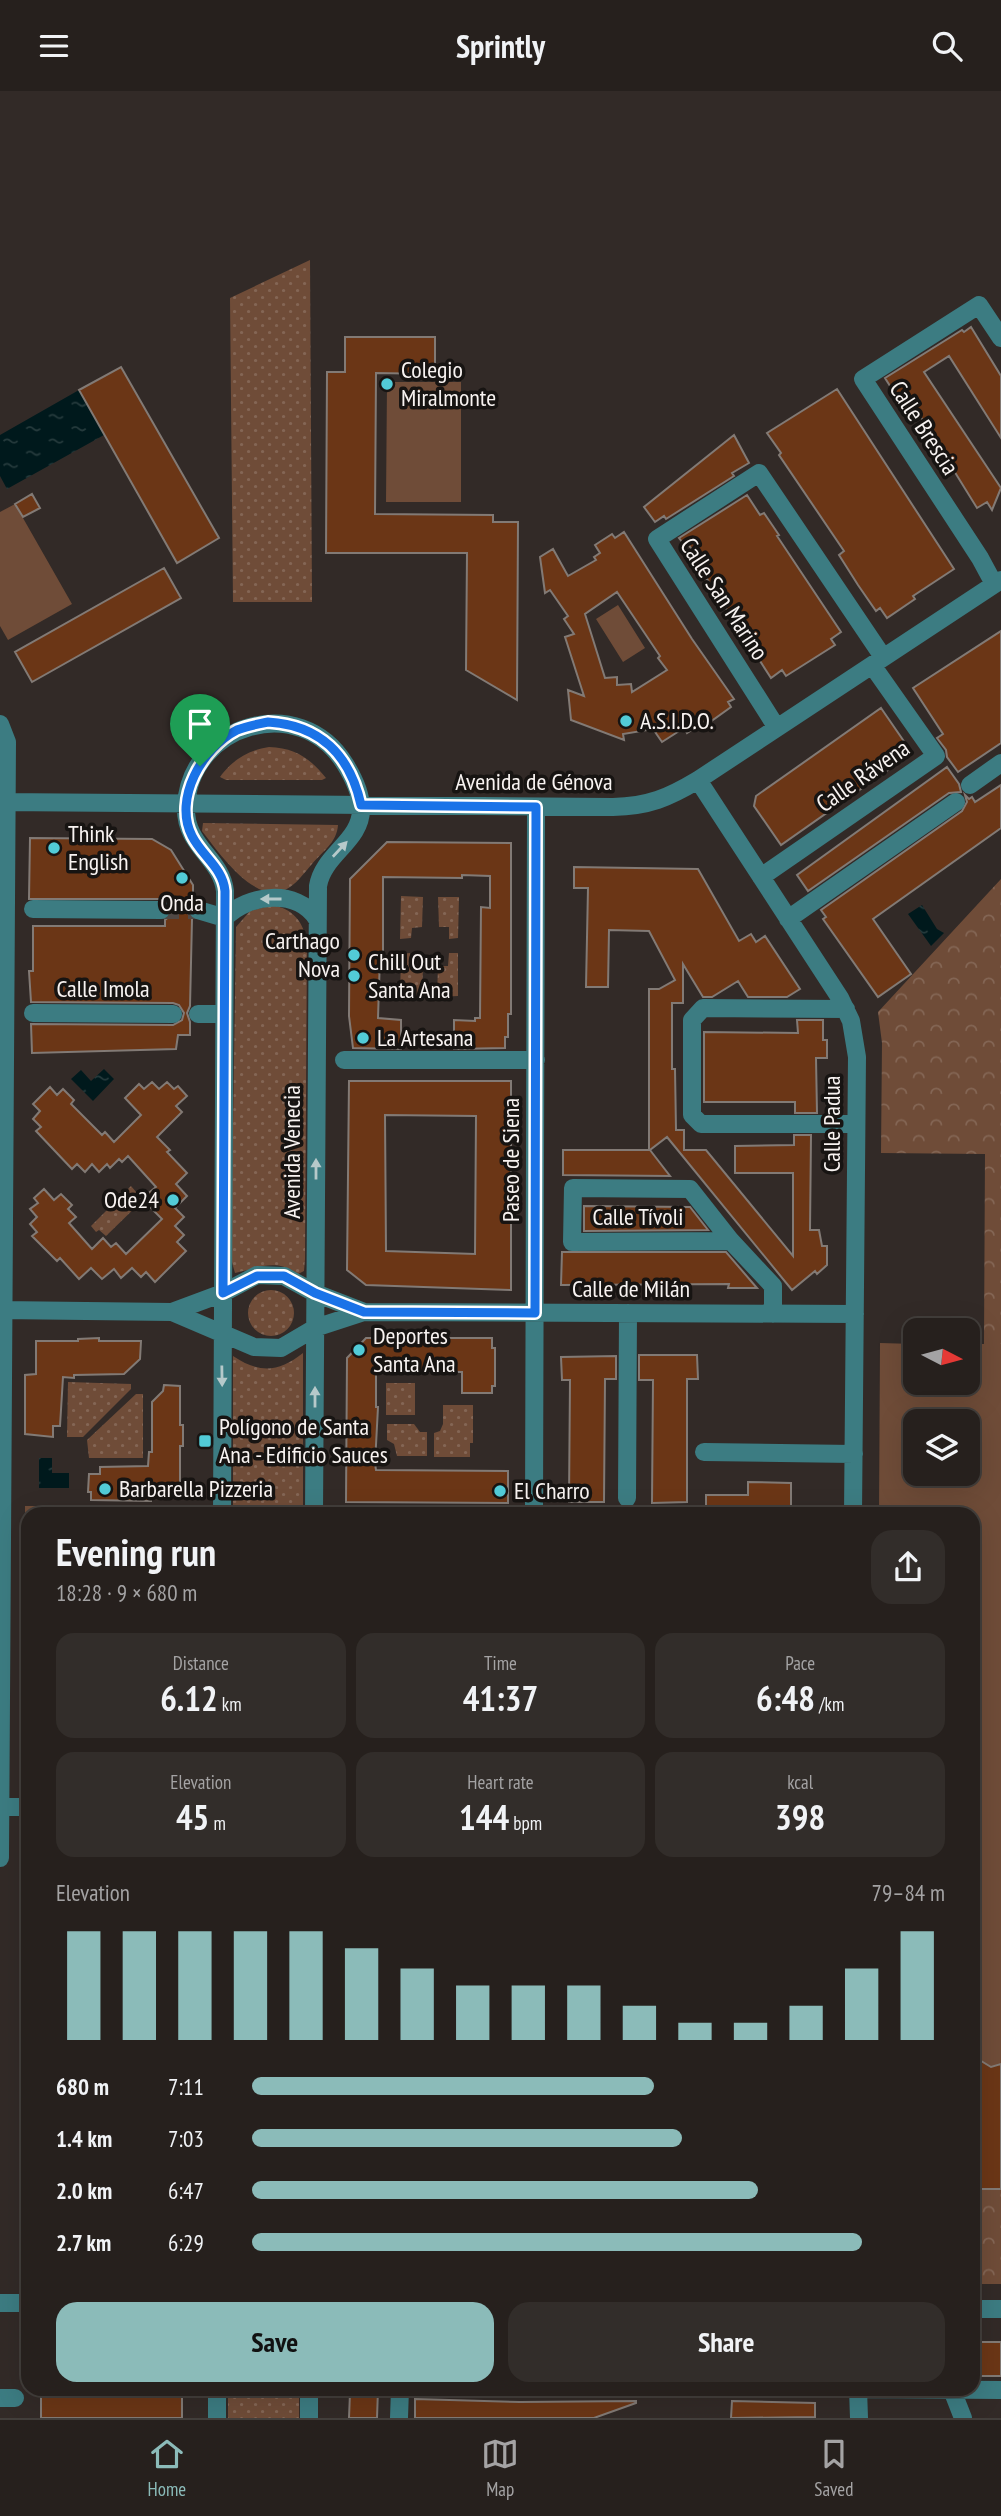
<!DOCTYPE html>
<meta charset="utf-8">
<style>
:root{--surface:#26201d;--page:#322d2a;--text:#f1f3f6;--muted:#a4a3a4;--line:#423e3b;--accent:#8bbbb9}
body{margin:0;font-family:"PT Sans Narrow",sans-serif;background:var(--page);color:var(--text);height:100vh;display:flex;flex-direction:column;font-size:26px;white-space:nowrap}
*{box-sizing:border-box;margin:0}
p{font-size:23px;color:var(--muted)}
.icon{flex:none;width:38px;height:38px;fill:none;stroke:currentColor;stroke-width:2;stroke-linecap:round;stroke-linejoin:round}
.map{position:relative;flex:1;overflow:hidden}
.sheet{position:absolute;left:21px;top:1416px;width:959px;height:889px;display:flex;flex-direction:column;background:var(--surface);border-radius:21px;box-shadow:0 7px 28px #0002,0 0 0 2px var(--line)}
.sheet>*{flex:none}
.needle{width:46px;rotate:96deg}
.tools{position:absolute;left:903px;top:1227px;display:grid;gap:14px}
.tools a{display:grid;place-items:center;width:77px;height:77px;border-radius:14px;background:var(--surface);box-shadow:0 7px 28px #0002,0 0 0 2px var(--line);font-size:35px}
.pin{position:absolute;display:grid;place-items:center;width:60px;height:60px;color:#fff;margin:-72px -30px;border-radius:50% 50% 50% 0;rotate:-45deg;box-shadow:0 0 7px #0007}
.pin .icon{rotate:45deg}
.round{display:grid;place-items:center;flex:none;width:74px;height:74px;border-radius:21px;background:var(--page)}
.summary{display:flex;align-items:center;justify-content:space-between;height:119px;padding:0 35px}
h1{font-size:38px;font-weight:800;line-height:52px}
.figures{display:grid;grid-template-columns:repeat(3,1fr);gap:10px;height:119px;padding:7px 35px}
.figures div{display:grid;align-content:center;border-radius:18px;background:var(--page);text-align:center}
.figures b{font-size:35px;font-weight:800}
.figures small{font-size:19px;font-weight:400}
.figures p{font-size:19px}
.chart{height:196px;padding:14px 35px}
.chart p{display:flex;justify-content:space-between}
.chart svg{width:100%;height:126px;margin-top:7px;stroke:var(--accent);stroke-width:6}
.cta{display:flex;gap:14px;margin-top:auto;padding:14px 35px}
.cta a{flex:1;height:80px;border-radius:21px;background:var(--accent);color:#111;font-size:28px;font-weight:800;line-height:80px;text-align:center}
.cta a+a{background:var(--page);color:var(--text)}
ul{padding:0 35px;list-style:none;font-size:23px}
li{display:grid;grid-template-columns:112px 84px 1fr;align-items:center;height:52px}
li i{height:18px;border-radius:9px;background:var(--accent)}
header{display:flex;justify-content:space-between;align-items:center;height:91px;padding:0 35px;background:var(--surface);font-size:32px;font-weight:800}
.menu{display:flex;justify-content:space-around;align-items:center;height:98px;border-top:2px solid var(--line);background:var(--surface);font-size:19px;color:var(--muted)}
.menu a{display:grid;justify-items:center;gap:4px}
.menu .on{color:var(--accent)}
.map>svg:first-child{display:block}
.grass{fill:#6f4c38;fill-rule:evenodd}
.park{fill:url(#park-crowns)}
.garden{fill:url(#garden-dots)}
.water{fill:url(#water-ripples)}
.building{fill:#6b3616;stroke:#827a75;stroke-width:2;fill-rule:evenodd}
.lines{fill:none;stroke-linecap:round;stroke-linejoin:round}
.minor-tunnel{stroke:#504845;stroke-width:18;stroke-dasharray:18 9;stroke-linecap:butt}
.minor{stroke:#3c7c82;stroke-width:18}
.oneway{fill:#b6c9ca}
.route-casing{stroke:#fff;stroke-width:14}
.route{stroke:#1a73e8;stroke-width:9}
.poi-dot{fill:#52cbd7;stroke:#171412;stroke-width:2.5}
.labels{text-anchor:middle;stroke-width:7;stroke-linejoin:round;paint-order:stroke}
.poi-label{font-size:24px;fill:#f8f3f1;stroke:#171412;text-anchor:start}
.street-label{font-size:24px;fill:#f8f3f1;stroke:#171412}
</style>
<header><svg class="icon" aria-label="menu" viewBox="0 0 24 24"><path d="M4 6h16M4 12h16M4 18h16"/></svg>Sprintly<svg class="icon" aria-label="search" viewBox="0 0 24 24"><circle cx="10" cy="10" r="6"/><path d="M15 15l6 6"/></svg></header>
<div class="map">
<svg width="1001" height="2327" viewBox="0 0 1001 2327">
<defs>
<pattern id="park-crowns" width="20" height="18" patternUnits="userSpaceOnUse" patternTransform="scale(1.75)"><rect width="20" height="18" fill="#6f4c38"/><path d="M2 6a3 3 0 1 1 6 0M12 15a3 3 0 1 1 6 0" fill="none" stroke="#846655"/></pattern>
<pattern id="garden-dots" width="8" height="8" patternUnits="userSpaceOnUse" patternTransform="scale(1.75)"><rect width="8" height="8" fill="#6f4c38"/><path d="M2 2h.1M6 6h.1" fill="none" stroke="#846655" stroke-width="1.8" stroke-linecap="round"/></pattern>
<pattern id="water-ripples" width="26" height="14" patternUnits="userSpaceOnUse" patternTransform="scale(1.75)"><rect width="26" height="14" fill="#00191c"/><path d="M2 4q2-2 4 0t4 0M15 11q2-2 4 0t4 0" fill="none" stroke="#263b3d"/></pattern>
</defs>
<rect width="100%" height="100%" fill="#322a27"/>
<path class="grass" d="M387,291H461V411H386Z
M15,413L72,513L8,549L0,535V421Z
M618,514L645,557L623,571L596,528Z
M880,1252L915,1253V1292H968V1253H1001V2098H973V1779L981,1778L982,1596L973,1595V1423H879ZM915,1330H968V1382H915Z"/>
<path class="park" d="M1001,788V1253H984L985,1063L881,1062L882,952L878,921Z
M25,1415H195V1423H28V1521H25Z
M341,1417L508,1418V1423H341Z
M973,2098H1001V2193H973Z"/>
<path class="garden" d="M310,169L312,511H233L230,207Z
M269,656C295,657 310,667 326,687L322,689H226L220,686C232,669 249,659 269,656Z
M203,732L338,734C337,751 323,760 312,773C304,782 296,794 285,799C254,814 217,759 202,740Z
M401,805L423,806L422,836L412,837L411,847L400,848Z
M438,806H459L458,847L449,848V836H439Z
M272,814C293,818 303,830 307,851L305,1168L304,1180L298,1183C276,1167 258,1177 235,1182L231,1168L236,836L250,820Z
M410,862L411,875H423L422,905L400,906L401,863Z
M449,862H458V905L437,906L438,875H448Z
M131,1095L143,1109L106,1145L99,1139L96,1141L91,1135Z
M248 1222a23 23 0 1 1 46 0a23 23 0 1 1-46 0Z
M303,1262V1423H233V1265C260,1283 279,1281 303,1262Z
M68,1291L131,1293V1298L83,1346H67Z
M386,1292H415V1324H386Z
M136,1303H143V1367H89L87,1349Z
M443,1314H473V1352H470V1366H434V1342L440,1340L443,1333Z
M387,1333H414L420,1341H427V1365H397L394,1353L387,1349Z
M228,2298H299V2327H228Z"/>
<path class="water" d="M79,299L104,344L7,398L0,385V344Z
M922,814L937,838L944,842L931,855L908,823Z
M104,978L114,988L93,1010L71,988L81,979L91,990Z
M39,1367H52V1382H69V1397H39Z"/>
<path class="building" d="M971,236L1001,285V347L949,265L924,281L1001,397L992,419L987,411L977,417L912,312L904,317L885,287L962,239L964,241Z
M345,246H435V283L376,282L375,423L493,424V431H518L517,609L466,579L467,462H326L327,281H345Z
M121,276L219,447L177,472L79,299Z
M837,298L954,478L913,505L915,508L887,527L880,517L876,520L858,494L839,464L844,460L779,364L781,362L767,342Z
M734,344L749,372L732,382L734,385L666,428L664,425L655,431L644,416Z
M32,403L40,417L23,426L15,413Z
M747,404L760,424L764,422L779,444L777,445L841,541L831,548L835,554L786,585L782,579L771,587L700,477L703,475L686,450L683,452L679,447Z
M624,441L692,548L734,608L728,611L731,616L710,631L708,628L687,642L684,637L662,651L653,638L623,643L624,649L571,629L568,599L584,605L565,546L574,543L564,528L568,525L550,499L545,502L540,466L553,458L568,485L596,469L594,466L600,462L595,454L612,443L615,447ZM617,501L660,565L658,567L667,579L632,601L631,593L617,594V586L605,587L585,523Z
M164,477L181,507L32,591L15,561Z
M1001,540V652L958,681L947,666L946,659L937,647L943,643L913,597Z
M881,617L912,662L781,754L754,715L756,705Z
M947,676L959,693L961,701L949,702L808,800L797,784Z
M1001,694V737L873,828L911,883L878,906L823,828L826,826L821,819L962,720L967,711L965,704L969,708L972,706L975,711Z
M30,747L152,748L171,759L193,794V809L187,815V821L192,828L190,915L187,922L190,931V944H178L176,958L32,962L31,933L173,934L182,929L184,922L179,914L173,912L31,911L29,880H33V835H165V829L170,825L172,818L167,810L161,808H29Z
M387,751L511,752V923H508V946H505V957L454,958V929L475,930V927H480L481,816L490,817V785L462,784V787L383,786V866H380L378,927L401,929V958L353,957L349,925L350,788Z
M574,776L698,778L739,850L751,843L756,851L765,845L800,898L787,906H748L738,890L712,906H703L683,873V912H672V978H675L676,1039H684V1059H706L793,1165V1082H735V1055L794,1054V1044H811L810,1139H819L822,1155H827V1174L817,1183L815,1180L792,1199L667,1046L650,1059L670,1085L563,1084V1059H649V898H659L675,889L649,840L609,839L608,896H586L588,797H574Z
M797,929H823V949H827V967H816L817,1022H795V1011H704V941L798,942Z
M349,990H511V1199L366,1194L347,1179ZM385,1024L476,1025L475,1163L386,1160Z
M152,991L159,998L167,991L174,998L178,995L187,1005L176,1015L182,1021L157,1046L170,1059L167,1061L187,1082L176,1093L187,1105L175,1117L184,1126L175,1135L184,1144L177,1151L186,1160L155,1191L146,1181L141,1186L132,1177L121,1187L114,1178L102,1188L91,1177L79,1188L60,1167L57,1170L32,1145L37,1141L30,1133L37,1126L30,1118L38,1112L34,1107L44,1098L54,1109L61,1103L72,1114L68,1118L76,1126L69,1132L92,1158L103,1147L111,1156L116,1152L126,1163L162,1128L151,1117L155,1113L146,1104L156,1096L128,1065L122,1071L119,1068L110,1077L107,1073L99,1081L92,1073L85,1081L77,1073L72,1078L36,1040L41,1036L33,1028L40,1020L33,1013L50,996L57,1004L63,998L74,1009L71,1013L102,1044L105,1041L114,1051L141,1024L125,1007L139,993L144,998Z
M584,1115L690,1116L708,1139L584,1140Z
M562,1161H726L757,1197H728L729,1193L561,1194Z
M99,1247V1250H141L140,1268L124,1283L74,1284V1287L63,1286L60,1335H53V1346L25,1343V1284L36,1283V1250H78V1248Z
M366,1247H492V1257H495V1295H492V1302H462V1281L376,1279V1316H378L375,1373L376,1379L508,1380V1412L346,1411L347,1267Z
M639,1264H697L698,1288H687V1411L652,1412L653,1289H639Z
M616,1265V1288H605L604,1411H569L570,1289H562L561,1266Z
M164,1294L180,1295V1334H183V1355H180V1400H151V1410L91,1409V1401H88L89,1383H100V1376L148,1375L149,1361H152V1311L163,1300Z
M748,1391L791,1392V1423L706,1421V1404H748Z
M973,1965L991,1976L1001,1973V2098H973Z
M981,2251H1001V2285H981Z
M41,2298H182V2327H41Z
M365,2298H378L377,2327H349L350,2302H365Z
M415,2308L520,2311L636,2310V2312L594,2327H415Z
M732,2310L815,2312V2326L731,2327Z"/>
<g class="lines">
<path class="minor-tunnel" d="M161,819H198"/>
<path class="minor" d="M994,493L980,467L863,288L979,214L1001,247
M0,633L7,651L0,1767
M777,637L657,448L759,382L883,566
M698,689L840,907L851,930L857,966L853,1423
M970,694L1001,672
M0,711L613,716C649,715 668,707 698,689L1001,489
M761,786L936,665L872,574
M33,818L161,819
M198,819L225,827C247,803 297,797 317,828
M788,828L956,711
M846,918L703,917L692,929V1024L701,1033H856
M33,922L173,923
M198,923H224
M344,969H536
M731,1150L572,1151L573,1097L690,1098L731,1150L773,1195V1223
M0,1219L172,1221L223,1202L257,1184L284,1185L315,1202L364,1221
M172,1221L254,1256L281,1257L315,1237L364,1221L855,1223
M704,1361L854,1363
M627,1407L628,1222
M222,1423L225,800C221,766 184,755 186,715C190,633 300,600 345,673C353,686 361,702 361,717C362,750 323,763 318,795L314,1423
M534,1423L536,716
M0,1716H28
M0,2212H28
M973,2218H1001
M858,2298L859,2327
M862,2298L1001,2299
M952,2299L963,2327
M0,2307H15
M217,2327V2298
M309,2327V2298
M399,2327L400,2298"/>
</g>
<defs><path id="oneway-solid" d="M-6-.8H1V-3.2L6.5 0L1 3.2V.8H-6Z" transform="scale(1.75)"/></defs>
<g class="oneway">
<use href="#oneway-solid" transform="translate(340 758) rotate(-47)"/>
<use href="#oneway-solid" transform="translate(271 808) rotate(180)"/>
<use href="#oneway-solid" transform="translate(316 1078) rotate(-90)"/>
<use href="#oneway-solid" transform="translate(222 1285) rotate(89)"/>
<use href="#oneway-solid" transform="translate(315 1306) rotate(-90)"/>
</g>
<g class="lines">
<defs>
<path id="route" d="M268,631C320,634 350,664 361,714L536,716L535,1222L364,1221L315,1202L284,1185H257L223,1202L225,800C223,777 202,765 192,745C173,708 202,657 237,639C247,635 258,633 268,631Z"/>
</defs>
<use href="#route" class="route-casing"/>
<use href="#route" class="route"/>
</g>
<g class="poi-dot">
<circle cx="387" cy="293" r="7"/>
<circle cx="626" cy="630" r="7"/>
<circle cx="54" cy="757" r="7"/>
<circle cx="182" cy="787" r="7"/>
<circle cx="354" cy="864" r="7"/>
<circle cx="354" cy="885" r="7"/>
<circle cx="363" cy="947" r="7"/>
<circle cx="173" cy="1109" r="7"/>
<circle cx="359" cy="1259" r="7"/>
<rect x="198" y="1343" width="14" height="14" rx="3.5"/>
<circle cx="105" cy="1398" r="7"/>
<circle cx="500" cy="1400" r="7"/>
</g>
<g class="labels">
<g class="poi-label">
<text x="401" y="287">Colegio<tspan x="401" dy="28">Miralmonte</tspan></text>
<text x="640" y="638">A.S.I.D.O.</text>
<text x="68" y="751">Think<tspan x="68" dy="28">English</tspan></text>
<text x="182" y="820" text-anchor="middle">Onda</text>
<text x="340" y="858" text-anchor="end">Carthago<tspan x="340" dy="28">Nova</tspan></text>
<text x="368" y="879">Chill Out<tspan x="368" dy="28">Santa Ana</tspan></text>
<text x="377" y="955">La Artesana</text>
<text x="159" y="1117" text-anchor="end">Ode24</text>
<text x="373" y="1253">Deportes<tspan x="373" dy="28">Santa Ana</tspan></text>
<text x="219" y="1344">Polígono de Santa<tspan x="219" dy="28">Ana - Edificio Sauces</tspan></text>
<text x="119" y="1406">Barbarella Pizzeria</text>
<text x="514" y="1408">El Charro</text>
</g>
<g class="street-label">
<text transform="translate(924 337) rotate(57)" y="8">Calle Brescia</text>
<text transform="translate(724 508) rotate(57)" y="8">Calle San Marino</text>
<text transform="translate(863 685) rotate(-35)" y="8">Calle Rávena</text>
<text x="534" y="699">Avenida de Génova</text>
<text x="103" y="906">Calle Imola</text>
<text transform="translate(832 1033) rotate(-90)" y="8">Calle Padua</text>
<text transform="translate(292 1061) rotate(-90)" y="8">Avenida Venecia</text>
<text transform="translate(511 1069) rotate(-90)" y="8">Paseo de Siena</text>
<text x="638" y="1134">Calle Tívoli</text>
<text x="631" y="1206">Calle de Milán</text>
</g>
</g>
</svg>
<div class="tools">
<a><svg class="needle" viewBox="-14 -14 28 28"><path d="M0-13l5 13h-10z" fill="#e53935"/><path d="M0 13l5-13h-10z" fill="#a4a3a4"/></svg></a>
<a><svg class="icon" aria-label="layers" viewBox="0 0 24 24"><path d="M12 4l9 5-9 5-9-5zM3 14l9 5 9-5"/></svg></a>
</div>
<div class="pin" style="left:200px;top:675px;background:#1e9e55"><svg class="icon" aria-label="arrive" viewBox="0 0 24 24"><path d="M6 21V4h12l-3 4 3 4H6"/></svg></div>
<section class="sheet">
<div class="summary"><div><h1>Evening run</h1><p>18:28 · 9 × 680 m</p></div><a class="round"><svg class="icon" aria-label="share" viewBox="0 0 24 24"><path d="M12 15V3M7 8l5-5 5 5M5 13v7h14v-7"/></svg></a></div>
<div class="figures">
<div><p>Distance</p><b>6.12<small> km</small></b></div>
<div><p>Time</p><b>41:37</b></div>
<div><p>Pace</p><b>6:48<small> /km</small></b></div>
</div>
<div class="figures">
<div><p>Elevation</p><b>45<small> m</small></b></div>
<div><p>Heart rate</p><b>144<small> bpm</small></b></div>
<div><p>kcal</p><b>398</b></div>
</div>
<div class="chart"><p><span>Elevation</span>79–84 m</p>
<svg viewBox="0 0 160 44" preserveAspectRatio="none"><path d="M5 44V6M15 44V6M25 44V6M35 44V6M45 44V6M55 44V12M65 44V19M75 44V25M85 44V25M95 44V25M105 44V32M115 44V38M125 44V38M135 44V32M145 44V19M155 44V6"/></svg>
</div>
<ul>
<li><b>680 m</b>7:11<i style="width:58%"></i></li>
<li><b>1.4 km</b>7:03<i style="width:62%"></i></li>
<li><b>2.0 km</b>6:47<i style="width:73%"></i></li>
<li><b>2.7 km</b>6:29<i style="width:88%"></i></li>
</ul>
<div class="cta"><a>Save</a><a>Share</a></div>
</section>
</div>
<nav class="menu">
<a class="on"><svg class="icon" aria-label="home" viewBox="0 0 24 24"><path d="M3 11l9-7 9 7M6 9v11h12V9"/></svg>Home</a>
<a><svg class="icon" aria-label="map" viewBox="0 0 24 24"><path d="M3 6l6-2 6 2 6-2v14l-6 2-6-2-6 2zM9 4v14M15 6v14"/></svg>Map</a>
<a><svg class="icon" aria-label="saved" viewBox="0 0 24 24"><path d="M7 4h10v16l-5-4-5 4z"/></svg>Saved</a>
</nav>
